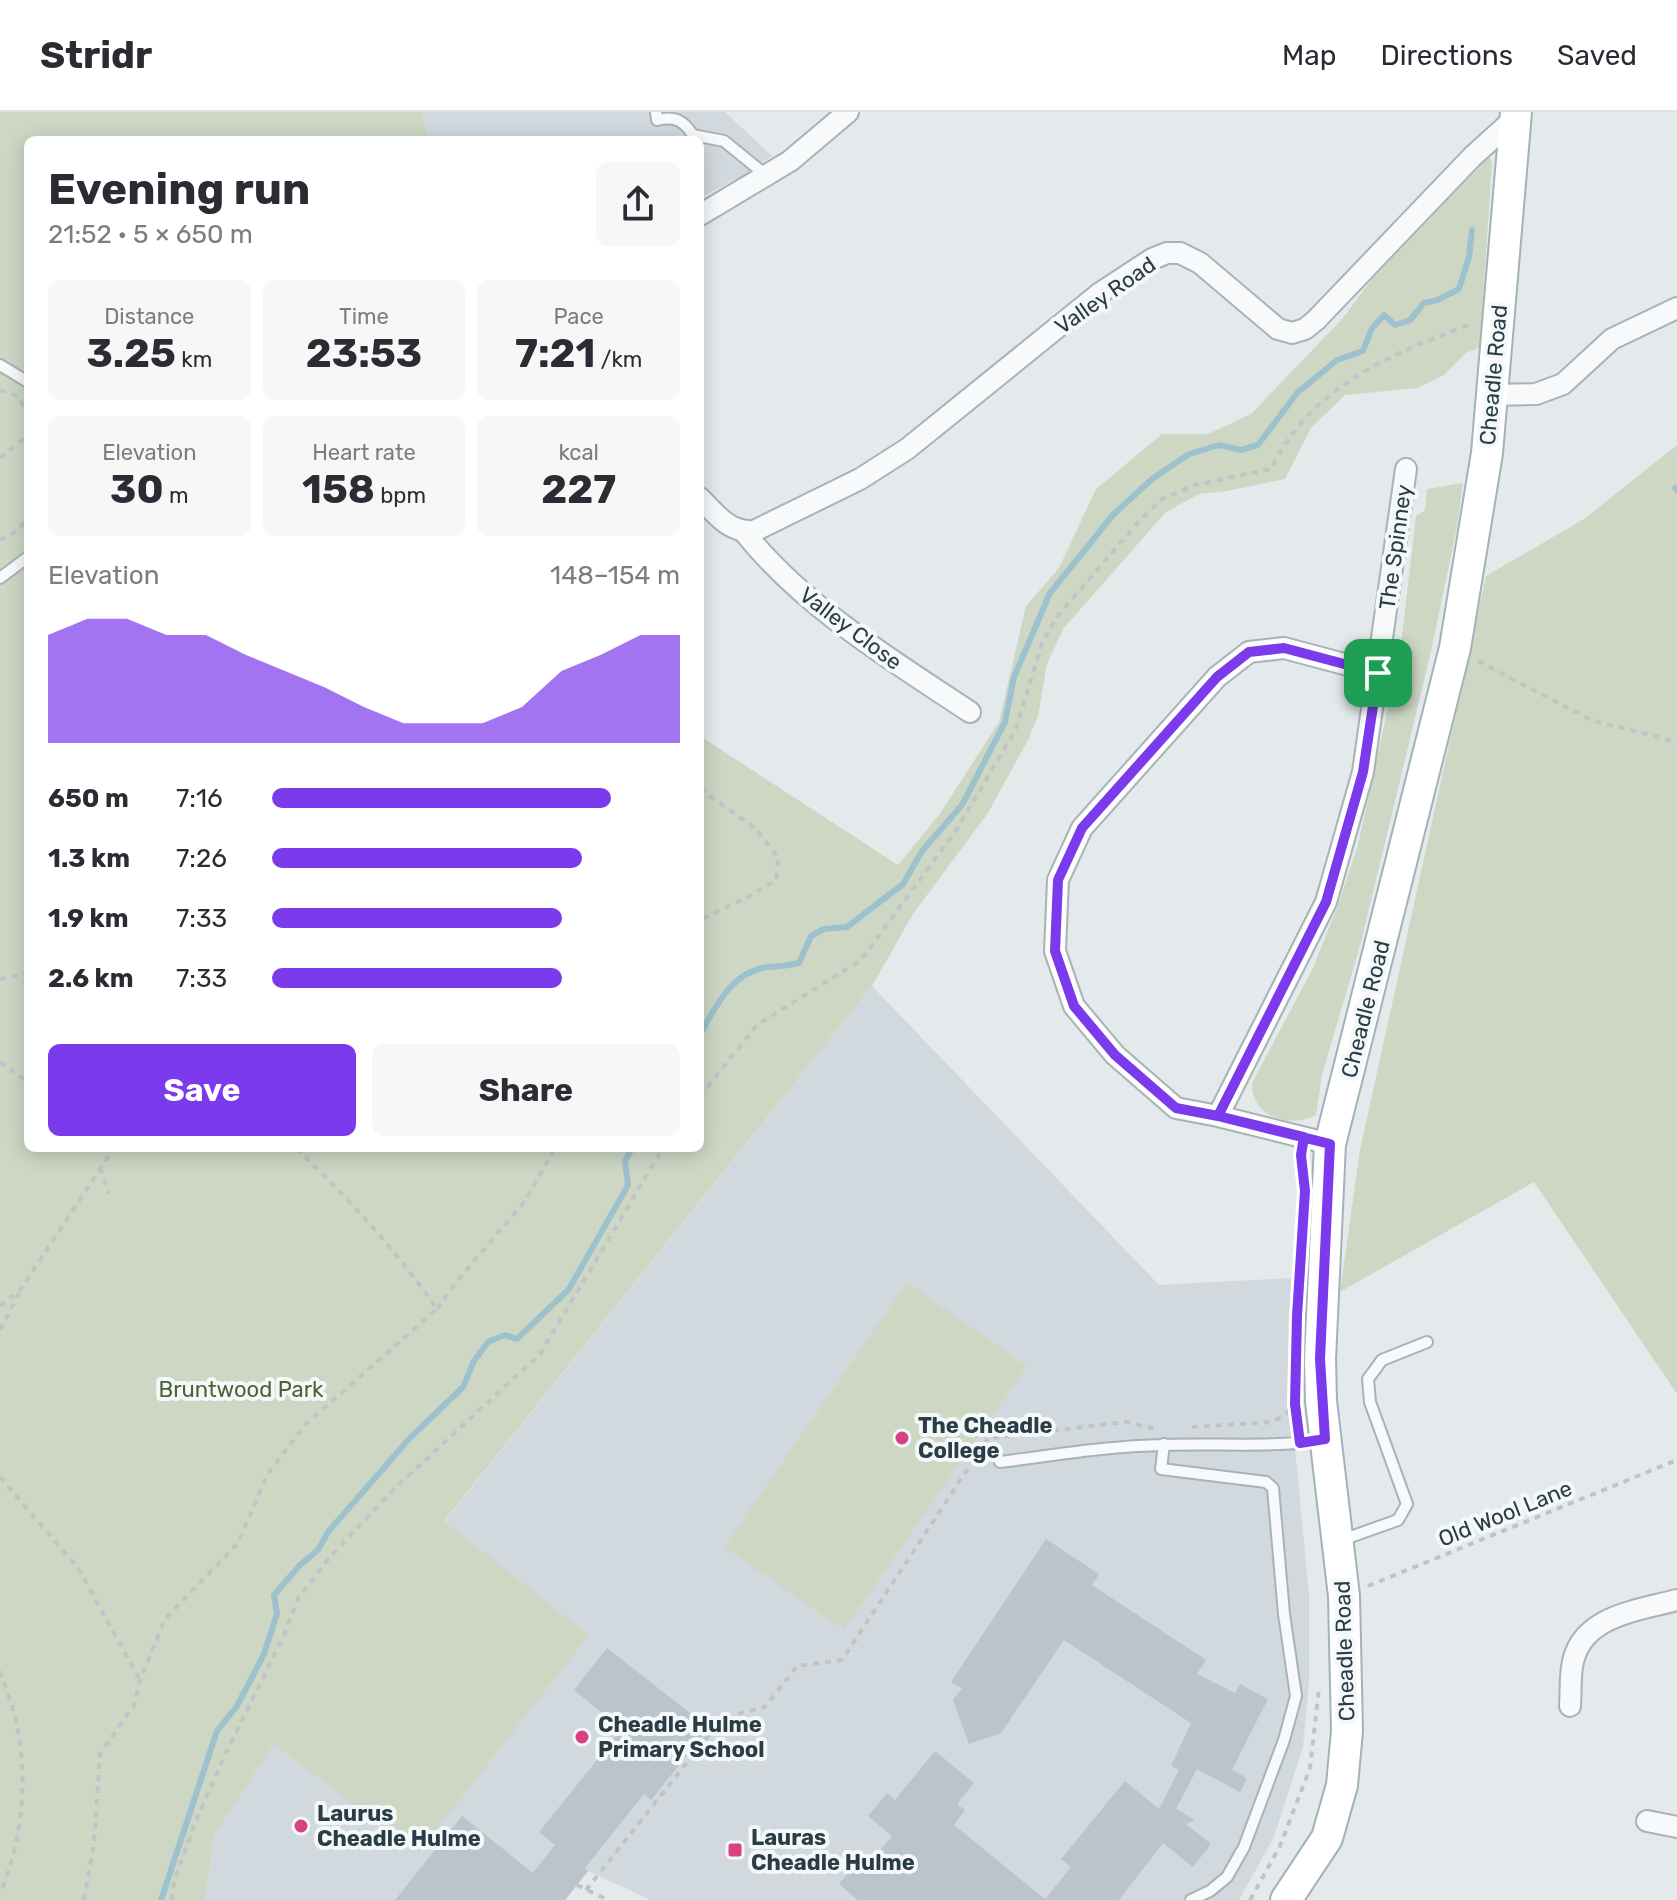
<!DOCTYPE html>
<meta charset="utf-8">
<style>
:root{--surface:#fff;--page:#f7f7f7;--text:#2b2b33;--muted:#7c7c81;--line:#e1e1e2;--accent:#7c3aed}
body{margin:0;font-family:Rubik,sans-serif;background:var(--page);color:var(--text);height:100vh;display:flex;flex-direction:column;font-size:30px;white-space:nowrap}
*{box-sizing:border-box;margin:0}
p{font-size:26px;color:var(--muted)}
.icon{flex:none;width:44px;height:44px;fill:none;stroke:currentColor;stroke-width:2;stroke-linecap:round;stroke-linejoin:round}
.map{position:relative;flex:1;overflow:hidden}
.sheet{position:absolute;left:24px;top:24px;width:680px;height:1016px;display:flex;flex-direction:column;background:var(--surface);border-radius:12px;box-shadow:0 4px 20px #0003}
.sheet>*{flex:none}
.pin{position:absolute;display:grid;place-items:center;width:68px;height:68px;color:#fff;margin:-34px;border-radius:16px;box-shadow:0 4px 12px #0006}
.round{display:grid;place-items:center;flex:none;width:84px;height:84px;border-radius:12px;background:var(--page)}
.headline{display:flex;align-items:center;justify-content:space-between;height:136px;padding:0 24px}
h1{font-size:44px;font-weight:700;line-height:60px}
.figures{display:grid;grid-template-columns:repeat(3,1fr);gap:12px;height:136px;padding:8px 24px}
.figures div{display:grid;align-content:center;border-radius:12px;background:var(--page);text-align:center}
.figures b{font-size:40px;font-weight:700}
.figures small{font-size:22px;font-weight:400}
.figures p{font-size:22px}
.chart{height:224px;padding:16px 24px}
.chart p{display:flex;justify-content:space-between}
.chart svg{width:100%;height:144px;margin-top:8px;fill:var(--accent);opacity:.7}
.cta{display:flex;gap:16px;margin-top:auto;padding:16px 24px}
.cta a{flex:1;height:92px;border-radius:12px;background:var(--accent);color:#fff;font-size:32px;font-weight:700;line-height:92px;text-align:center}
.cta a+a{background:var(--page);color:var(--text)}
ul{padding:0 24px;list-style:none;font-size:26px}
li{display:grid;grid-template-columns:128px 96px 1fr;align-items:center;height:60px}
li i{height:20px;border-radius:10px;background:var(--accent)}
header{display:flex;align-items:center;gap:48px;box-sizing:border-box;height:112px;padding:0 40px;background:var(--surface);border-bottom:2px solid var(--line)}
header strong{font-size:38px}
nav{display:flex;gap:44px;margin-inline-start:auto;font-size:28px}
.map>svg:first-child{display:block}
.built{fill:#d2d9de}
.green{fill:#ced7c4}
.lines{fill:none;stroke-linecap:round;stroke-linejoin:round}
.stream{stroke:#9dc2ce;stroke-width:6}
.building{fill:#bac4cb}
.service-casing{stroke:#a8b2b7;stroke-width:14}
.minor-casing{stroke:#a8b2b7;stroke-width:24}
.primary-casing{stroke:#a2b2b9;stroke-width:34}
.path{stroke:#bec4c8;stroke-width:4;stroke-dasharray:6 6;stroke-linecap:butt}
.service{stroke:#f7f9fa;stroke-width:10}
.minor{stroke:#f7f9fa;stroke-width:20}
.primary{stroke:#fff;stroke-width:30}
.route-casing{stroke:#fff;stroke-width:16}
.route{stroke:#7c3aed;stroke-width:10}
.poi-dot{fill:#d74382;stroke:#f4f8f9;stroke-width:3}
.labels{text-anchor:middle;stroke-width:8;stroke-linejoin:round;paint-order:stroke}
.street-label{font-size:22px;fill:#2a3c46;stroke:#f4f8f9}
.park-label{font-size:22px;fill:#4b6336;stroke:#f4f8f9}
.poi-label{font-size:22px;font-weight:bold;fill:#2a3c46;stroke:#f4f8f9;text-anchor:start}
</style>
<header>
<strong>Stridr</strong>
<nav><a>Map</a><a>Directions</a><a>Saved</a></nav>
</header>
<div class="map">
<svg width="1677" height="1788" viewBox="0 0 1677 1788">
<rect width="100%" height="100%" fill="#e4e9ec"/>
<path class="built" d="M421,0H725L772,44L740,65L700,86V28H429Z
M872,874L1159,1173L1291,1166L1290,1284L1309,1482V1571L1303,1635L1274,1725L1239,1788H651L588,1759L566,1787L568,1788H205L214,1723L274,1631L300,1650L471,1432L444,1410Z"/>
<path class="green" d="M0,0H421L429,28H28V1036H700V624L898,753L939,703L999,610L1026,494L1059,456L1096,377L1162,322H1208L1251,302L1343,206L1372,167L1489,45L1492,49L1480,235L1466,241L1444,263L1418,276L1345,283L1311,316L1285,367L1227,379L1199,382L1166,400L1063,517L1047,552L1038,604L1028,628L988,701L913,802L872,874L444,1409L589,1523L418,1741L274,1632L214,1723L205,1788H0Z
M1677,333V1282L1534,1070L1340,1180L1360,1038L1486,464L1584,407Z
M1463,371L1457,415L1430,544L1361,830L1322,963L1316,1003C1289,1017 1251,1005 1252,971L1313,856L1337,796L1358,733L1400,541L1416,404L1425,398L1427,377Z
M907,1170L1027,1254L844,1518L724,1435Z"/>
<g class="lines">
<path class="stream" d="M1675,376L1677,378
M700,923C716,894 731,860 768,855C779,854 788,854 799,851L811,824L824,817L847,815L903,772L922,739L962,693L1005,610L1014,565L1050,481L1113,403L1152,367L1189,342L1219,333L1241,338L1258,333L1297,281L1337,248L1363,239L1372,216L1384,203L1395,213L1410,208L1424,191L1438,188L1459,177L1469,145L1472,118
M700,926V953
M161,1788L217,1619L237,1594L264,1542L277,1502L274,1483L300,1453L318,1438L328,1420L409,1327L463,1275L474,1249L488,1230L505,1223L517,1227L569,1177L628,1073L625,1049L632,1036"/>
</g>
<path class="building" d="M1046,1427L1099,1462L1092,1473L1206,1548L1197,1562L1235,1581L1240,1572L1268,1587L1232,1658L1247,1666L1240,1680L1197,1657L1176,1697L1195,1708L1186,1712L1211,1732L1193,1755L1163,1731L1119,1788H858L839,1772L853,1755L861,1761L892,1724L868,1704L887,1681L895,1688L935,1639L974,1671L957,1692L965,1698L954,1713L1045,1787L1071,1755L1061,1747L1125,1669L1159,1697L1179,1658L1171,1654L1191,1611L1064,1528L1001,1621L969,1632L953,1588L962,1576L951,1570Z
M607,1536L709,1616L651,1688L644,1682L585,1756L588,1759L565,1788H395L462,1704L533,1761L555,1733L539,1720L622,1617L574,1578Z"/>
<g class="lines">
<defs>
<path id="service" d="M656,0L657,8C675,4 683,8 693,23L724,29L767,64
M0,253L28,270
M0,466L28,445
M1164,1332L1161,1357L1266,1370L1273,1376L1284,1502L1296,1584L1284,1628L1244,1735L1227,1765L1210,1779L1191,1788
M1000,1350C1055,1343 1109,1334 1164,1333C1218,1331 1271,1336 1323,1328
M1339,1429L1398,1408L1407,1392L1370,1290L1368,1267L1382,1248L1427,1230"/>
<path id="minor" d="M700,103L790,49L848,0
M1492,283L1536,282L1563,272L1612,227L1677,196
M700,386C716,402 729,421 754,419L860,367L907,337L1100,181L1152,147L1167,141H1180L1200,151L1278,217L1292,221L1305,217L1316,208L1473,44L1516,5
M744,420C804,495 890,547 970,600
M1218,1004L1326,790L1363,660L1406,357
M1330,1032L1218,1004L1176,996L1115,943L1074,894L1055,839L1058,768L1082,716L1217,565L1249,540L1284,536L1378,561
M1570,1594C1571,1581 1570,1568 1572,1555C1579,1504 1636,1499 1677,1488
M1647,1709L1677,1715"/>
<path id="primary" d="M1286,1788L1327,1726L1342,1673L1347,1619L1344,1484L1321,1289L1320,1247L1330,1032L1455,536L1487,341L1516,0"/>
</defs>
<use href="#service" class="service-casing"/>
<use href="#minor" class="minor-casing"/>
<use href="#primary" class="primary-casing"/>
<path class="path" d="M0,279C18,279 19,289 28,301
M0,346L28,323
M0,428L17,419L28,406
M1478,549L1591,608L1677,630
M700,677L755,716L778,745L776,768L746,786L700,808
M0,867L28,861
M0,950L28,970
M700,984L757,913L861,848L955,720L1015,619L1043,529L1059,502L1142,406L1162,387L1195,373L1271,357C1312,273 1391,242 1473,211
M100,1056L109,1082
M0,1194L20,1178L114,1036
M437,1197L458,1168L525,1089L555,1036
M0,1218L19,1181
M1192,1315L1272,1310L1284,1304L1295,1292
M0,1365L78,1456L140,1568
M1368,1474L1677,1348
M0,1559C5,1575 12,1590 15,1606C29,1663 23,1728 0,1782
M577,1773L608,1788
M586,1778L712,1619L718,1623L734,1603L765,1595L797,1554L842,1548L988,1326L1126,1310L1156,1317
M84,1788L94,1731L100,1642L134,1593L140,1568L165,1507L238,1431L267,1363L306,1312L437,1197C396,1138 348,1086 296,1036
M172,1788L174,1770L193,1716L223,1647L284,1523L298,1487L329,1446L395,1376L540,1242L663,1036
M1250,1788L1280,1734L1310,1656L1319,1576"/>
<use href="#service" class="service"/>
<use href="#minor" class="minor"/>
<use href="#primary" class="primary"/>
</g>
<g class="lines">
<defs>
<path id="route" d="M1378,561L1363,660L1326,790L1218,1004L1330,1032L1320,1247L1325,1327L1300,1331L1295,1292L1297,1204L1305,1079L1301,1043L1304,1025L1218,1004L1176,996L1115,943L1074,894L1055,839L1058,768L1082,716L1217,565L1249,540L1284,536L1378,561"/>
</defs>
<use href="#route" class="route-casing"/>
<use href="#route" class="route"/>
</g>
<g class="poi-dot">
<circle cx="902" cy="1326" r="8"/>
<circle cx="582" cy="1625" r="8"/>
<circle cx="301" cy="1714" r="8"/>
<rect x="727" y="1730" width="16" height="16" rx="4"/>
</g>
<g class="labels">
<g class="street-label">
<text transform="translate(1105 183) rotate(-35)" y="8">Valley Road</text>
<text transform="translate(1493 263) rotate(-85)" y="8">Cheadle Road</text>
<text transform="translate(1395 435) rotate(-82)" y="8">The Spinney</text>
<text transform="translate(851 516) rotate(37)" y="8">Valley Close</text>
<text transform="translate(1365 897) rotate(-76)" y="8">Cheadle Road</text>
<text transform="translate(1505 1401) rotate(-22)" y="8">Old Wool Lane</text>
<text transform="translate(1344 1539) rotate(-92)" y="8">Cheadle Road</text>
</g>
<g class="park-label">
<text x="241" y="1285">Bruntwood Park</text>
</g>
<g class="poi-label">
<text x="918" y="1321">The Cheadle<tspan x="918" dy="25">College</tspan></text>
<text x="598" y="1620">Cheadle Hulme<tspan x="598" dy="25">Primary School</tspan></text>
<text x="317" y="1709">Laurus<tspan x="317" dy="25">Cheadle Hulme</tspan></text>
<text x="751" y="1733">Lauras<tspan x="751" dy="25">Cheadle Hulme</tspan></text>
</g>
</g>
</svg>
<div class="pin" style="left:1378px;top:561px;background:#1e9e55"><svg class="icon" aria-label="arrive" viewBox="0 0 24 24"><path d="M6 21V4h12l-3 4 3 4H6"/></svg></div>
<section class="sheet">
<div class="headline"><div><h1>Evening run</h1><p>21:52 · 5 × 650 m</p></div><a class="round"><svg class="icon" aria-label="share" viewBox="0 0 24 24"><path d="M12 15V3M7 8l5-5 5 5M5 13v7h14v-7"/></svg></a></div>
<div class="figures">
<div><p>Distance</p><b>3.25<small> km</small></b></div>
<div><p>Time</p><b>23:53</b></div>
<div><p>Pace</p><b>7:21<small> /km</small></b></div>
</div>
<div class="figures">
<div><p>Elevation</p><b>30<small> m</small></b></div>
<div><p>Heart rate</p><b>158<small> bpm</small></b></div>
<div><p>kcal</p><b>227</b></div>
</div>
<div class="chart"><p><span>Elevation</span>148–154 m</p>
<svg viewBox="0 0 160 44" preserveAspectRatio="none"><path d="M0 44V11L10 6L20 6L30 11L40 11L50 17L60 22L70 27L80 33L90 38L100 38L110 38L120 33L130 22L140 17L150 11L160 11V44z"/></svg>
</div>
<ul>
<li><b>650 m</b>7:16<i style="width:83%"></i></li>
<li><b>1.3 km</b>7:26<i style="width:76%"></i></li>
<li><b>1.9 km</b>7:33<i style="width:71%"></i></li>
<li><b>2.6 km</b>7:33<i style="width:71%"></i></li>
</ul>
<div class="cta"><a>Save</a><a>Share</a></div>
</section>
</div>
